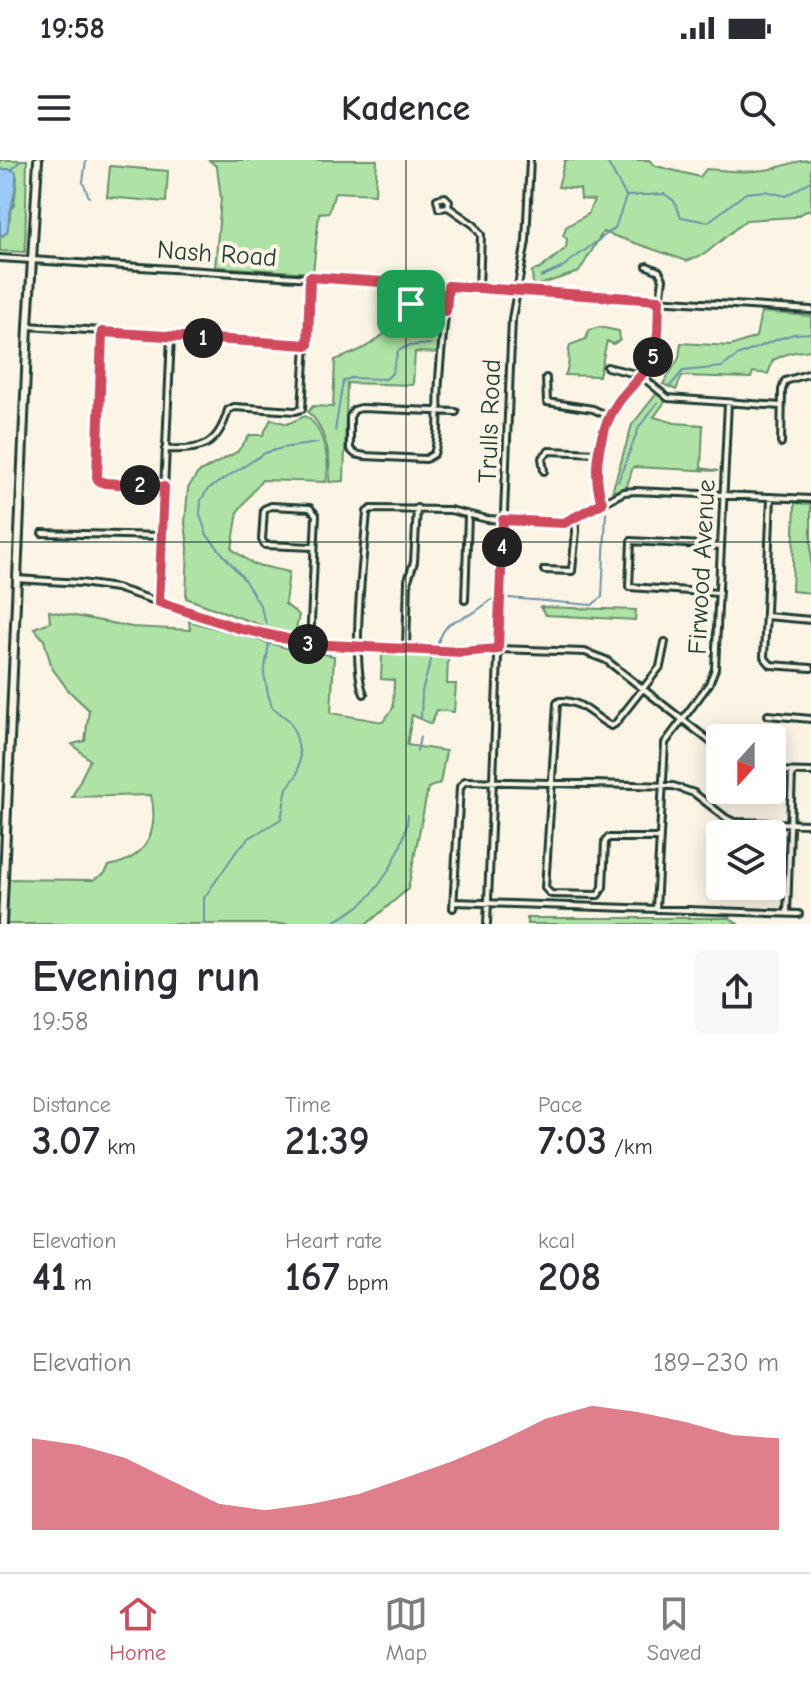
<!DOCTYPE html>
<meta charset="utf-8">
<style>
:root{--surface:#fff;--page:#f7f7f7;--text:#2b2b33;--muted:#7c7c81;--line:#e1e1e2;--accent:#d1495b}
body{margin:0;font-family:"Comic Neue",sans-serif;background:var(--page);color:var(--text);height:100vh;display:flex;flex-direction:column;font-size:30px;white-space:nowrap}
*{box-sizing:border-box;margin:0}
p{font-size:26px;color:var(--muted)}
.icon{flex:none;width:44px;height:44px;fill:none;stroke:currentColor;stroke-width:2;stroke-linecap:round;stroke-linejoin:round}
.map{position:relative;height:764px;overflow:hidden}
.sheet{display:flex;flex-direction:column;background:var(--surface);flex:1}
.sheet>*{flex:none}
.needle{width:52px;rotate:201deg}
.tools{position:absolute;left:706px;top:564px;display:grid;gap:16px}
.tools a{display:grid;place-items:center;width:80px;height:80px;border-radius:8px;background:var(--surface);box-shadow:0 4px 20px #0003;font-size:40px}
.pin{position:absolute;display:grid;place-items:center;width:68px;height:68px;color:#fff;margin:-34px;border-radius:16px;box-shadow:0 4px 12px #0006}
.km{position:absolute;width:40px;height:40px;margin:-20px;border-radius:50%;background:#222;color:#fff;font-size:22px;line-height:40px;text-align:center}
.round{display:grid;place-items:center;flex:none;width:84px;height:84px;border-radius:8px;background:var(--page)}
.headline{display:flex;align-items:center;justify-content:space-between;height:136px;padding:0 32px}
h1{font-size:44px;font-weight:700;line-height:60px}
.metrics{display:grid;grid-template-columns:repeat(3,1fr);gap:12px;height:136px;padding:8px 32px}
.metrics div{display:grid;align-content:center}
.metrics b{font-size:40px;font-weight:700}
.metrics small{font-size:22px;font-weight:400}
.metrics p{font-size:22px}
.chart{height:224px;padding:16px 32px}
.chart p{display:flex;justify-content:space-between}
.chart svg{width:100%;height:144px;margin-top:8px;fill:var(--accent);opacity:.7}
.status{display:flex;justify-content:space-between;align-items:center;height:56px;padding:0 40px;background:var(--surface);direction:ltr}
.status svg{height:22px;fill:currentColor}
header{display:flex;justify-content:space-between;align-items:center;height:104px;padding:0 32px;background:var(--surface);font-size:36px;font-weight:700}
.tabs{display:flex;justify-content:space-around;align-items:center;height:112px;border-top:2px solid var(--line);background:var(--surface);font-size:22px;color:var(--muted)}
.tabs a{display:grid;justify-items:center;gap:4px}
.tabs .on{color:var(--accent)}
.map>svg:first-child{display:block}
.green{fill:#afe3a5;stroke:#67906c;stroke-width:2}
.water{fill:#9bcaf6;stroke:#6992a8;stroke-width:2}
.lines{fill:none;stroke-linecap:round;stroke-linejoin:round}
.stream{stroke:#6992a8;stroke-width:2}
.minor-casing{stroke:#1f3d34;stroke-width:10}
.major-casing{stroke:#1f3d34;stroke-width:12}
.minor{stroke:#fcf5e5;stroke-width:4}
.major{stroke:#fcf5e5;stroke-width:6}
.route-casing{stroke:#fff;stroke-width:16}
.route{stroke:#d1495b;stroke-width:10}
.grid{fill:none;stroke:#1f3d34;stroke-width:2;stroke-opacity:0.55}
.labels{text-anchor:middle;stroke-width:8;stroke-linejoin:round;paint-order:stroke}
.street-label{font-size:26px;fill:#1f3d34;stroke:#fcf5e5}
</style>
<div class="status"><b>19:58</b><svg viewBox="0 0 49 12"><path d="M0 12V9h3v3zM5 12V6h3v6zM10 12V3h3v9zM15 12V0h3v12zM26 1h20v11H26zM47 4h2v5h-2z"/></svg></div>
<header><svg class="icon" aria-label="menu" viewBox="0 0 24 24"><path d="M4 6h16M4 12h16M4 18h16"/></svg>Kadence<svg class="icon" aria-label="search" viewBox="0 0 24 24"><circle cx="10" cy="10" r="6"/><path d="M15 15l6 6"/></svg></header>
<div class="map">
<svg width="811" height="764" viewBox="0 0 811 764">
<rect width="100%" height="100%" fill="#fcf5e5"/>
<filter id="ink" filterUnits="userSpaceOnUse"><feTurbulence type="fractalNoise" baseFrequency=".0125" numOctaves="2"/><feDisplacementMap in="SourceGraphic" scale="16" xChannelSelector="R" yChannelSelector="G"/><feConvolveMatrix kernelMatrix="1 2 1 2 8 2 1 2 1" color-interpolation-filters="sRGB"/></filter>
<g filter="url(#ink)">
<path class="green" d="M0,0H27L25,92L0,91V76H3L10,58L9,51L14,46L17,17L9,9L0,10Z
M209,0H377L375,34L335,32L329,52L319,53L313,113L215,107L221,39L217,7Z
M565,0H649L656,6L700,17L706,9C730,11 756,14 779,7C791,4 798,0 811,0V49L794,57L746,60L705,94L687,101L603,72L579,112L536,126L533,125L532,111L540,109L566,88L567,79L563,76L566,67L588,54L594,40L581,39L580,29L558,27Z
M110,6L168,11L166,42L107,37Z
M761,152L811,156V190L789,193L773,200L768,214L753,212L751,218L682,216L676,230L663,224L679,198L681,183L731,186L756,177Z
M403,163L443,167L439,193L415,192L413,225L347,223L344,321L329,322C332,300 326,268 308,252L313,246L333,247L335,200C348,195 362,191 373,182C384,175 390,168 403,163Z
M599,167L619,171L620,180L613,184L607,181L599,216L565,215C572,201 566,197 570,185L586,179L589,170Z
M657,233L667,239L654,257L675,263L703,265L701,308L718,311L633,307L627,326L612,332L632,265Z
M305,256C323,266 331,302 326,322L262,320L238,351L232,389L253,404L289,412L285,444L299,455L295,474L265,467L186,438L188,387L185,363L188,328L198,313L237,292L250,275H263L271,259L287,264Z
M795,343L811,344V433L792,431Z
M540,447L636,450L635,460L546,455Z
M49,451L132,467L190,470L189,461L287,488L334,496L331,553L383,562L393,548L394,520L381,519L382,495L400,494L448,497L447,524H456L454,552L437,550L431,564L412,555L407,585L446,591L440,623L428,628L408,729L367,764H0V719L93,720L105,713L109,706C148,698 159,671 151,635L72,637L90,600L72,584L85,581L89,550L69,531L52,508L44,480L34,468L50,462Z
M527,758H730L738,764H527Z"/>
<path class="water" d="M9,9L16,12C17,28 13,40 10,53C8,60 9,65 7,73L0,76V10Z"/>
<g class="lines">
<path class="stream" d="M86,0L83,22L89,37
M606,0L626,36
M12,9L21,0
M627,36L665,34L674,41L681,57L708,62L746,33L765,31L786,36L811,21
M541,117L561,108L615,68L626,37
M670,226L683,211L722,207L737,196L778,179L794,174L811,173
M335,271L343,221L351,218L386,219L392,213L398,191L408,186L430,184
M618,322L639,267L658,242
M509,438L592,445L602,437L606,353
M266,463L260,445L243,418L207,375L200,355L201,340L208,329L265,293L282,288L318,283
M438,482C449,458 451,464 473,453C481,449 486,442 495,438
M421,559L422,531L431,500
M417,591L420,577
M204,764V738L238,689L249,678L281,659L287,628L297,615L300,597L297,579L290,561L272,547L268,534L264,514L269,483
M331,764C341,757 354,751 363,743C385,722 406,685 408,655"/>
<defs>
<path id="minor" d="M448,47L449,41L445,37L437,39L439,48L448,47L474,65L481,75L479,128
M0,98L811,150
M411,124V138L414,147L446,151
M448,126C445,157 441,188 439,220C437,244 441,271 434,294L426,299L365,296L355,294L350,289V257L354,250L361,248L456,252
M28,166L308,185
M102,172L97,317L99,321L105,323L164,327
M607,207L640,215L668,238L781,246
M546,218L547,242L593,249L610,257
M781,283L782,230L785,221L811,213
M165,289C202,291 218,286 228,250L234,247L295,251L302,249L310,119
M544,311L542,298L549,291L598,293
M771,337L764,497L771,505L811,508
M602,343L597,328L598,293L610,257L618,242L653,196L663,119L659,111L647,106
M42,373L162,376
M544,410L572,411L576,371L575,359
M16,419L81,423L116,428L238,468L310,484L461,492L498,489L585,492L606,500L720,589
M719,433L629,427L631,381L721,386
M465,440L468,355
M159,441L171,176
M766,456L811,460
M310,484L316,355L310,348L271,346L264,349L262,380L265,385L314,387
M406,488L408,420L414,402L417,348
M364,534C350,503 364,391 367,352L371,349L450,350L487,359L564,363L624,332L635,331L811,339
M768,555L811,559
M772,611L811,612
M660,678H608L605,682L603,727L598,735L551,734L545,728L557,543L560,541C582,540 592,556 611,566L615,564L660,507L665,482
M454,742L799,754
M453,748L460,627L465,621L673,626L694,633L726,658L734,662L811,664
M656,749L665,583L709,524L715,509L728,243
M787,753L792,612
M487,764L512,159L526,81L530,0"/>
<path id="major" d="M2,764L28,166L38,0"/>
</defs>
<use href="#minor" class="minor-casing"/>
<use href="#major" class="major-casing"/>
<use href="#minor" class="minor"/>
<use href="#major" class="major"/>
</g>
</g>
<g class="lines" filter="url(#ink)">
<defs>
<path id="route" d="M310,117L411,124V138L414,147L446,151L448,126L659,140C658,157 660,179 653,196C647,213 630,226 619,241C599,269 591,310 602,343L564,363L503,360L498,489L461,492L310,484L238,468L159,442L164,327L105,323L99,321L97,317L102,172L308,185Z"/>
</defs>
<use href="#route" class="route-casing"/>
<use href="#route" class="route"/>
</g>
<path class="grid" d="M406,0V764M0,382H811"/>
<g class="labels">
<g class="street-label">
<text transform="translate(217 93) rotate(4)" y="9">Nash Road</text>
<text transform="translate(489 261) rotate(-88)" y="9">Trulls Road</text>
<text transform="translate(701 407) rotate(-87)" y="9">Firwood Avenue</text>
</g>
</g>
</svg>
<div class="tools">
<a><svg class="needle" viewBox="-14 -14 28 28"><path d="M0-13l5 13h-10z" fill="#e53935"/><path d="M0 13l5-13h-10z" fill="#7c7c81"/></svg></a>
<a><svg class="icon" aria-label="layers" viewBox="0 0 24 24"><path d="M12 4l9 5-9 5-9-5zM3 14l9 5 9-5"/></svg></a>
</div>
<div class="pin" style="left:411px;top:144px;background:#1e9e55"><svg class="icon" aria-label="arrive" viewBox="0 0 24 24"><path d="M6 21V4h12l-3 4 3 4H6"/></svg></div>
<b class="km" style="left:203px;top:178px">1</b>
<b class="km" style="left:140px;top:325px">2</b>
<b class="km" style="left:308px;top:484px">3</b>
<b class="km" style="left:502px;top:387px">4</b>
<b class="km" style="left:653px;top:197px">5</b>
</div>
<section class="sheet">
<div class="headline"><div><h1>Evening run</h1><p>19:58</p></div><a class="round"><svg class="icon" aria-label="share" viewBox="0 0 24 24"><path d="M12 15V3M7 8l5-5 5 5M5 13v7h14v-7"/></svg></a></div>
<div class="metrics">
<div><p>Distance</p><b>3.07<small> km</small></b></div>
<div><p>Time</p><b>21:39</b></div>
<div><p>Pace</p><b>7:03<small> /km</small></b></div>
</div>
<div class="metrics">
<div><p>Elevation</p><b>41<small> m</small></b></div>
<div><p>Heart rate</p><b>167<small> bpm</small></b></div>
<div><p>kcal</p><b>208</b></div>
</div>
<div class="chart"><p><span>Elevation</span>189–230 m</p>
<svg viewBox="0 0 160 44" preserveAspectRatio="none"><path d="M0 44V16L10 18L20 22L30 29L40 36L50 38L60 36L70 33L80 28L90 23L100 17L110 10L120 6L130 8L140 11L150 15L160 16V44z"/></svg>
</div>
</section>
<nav class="tabs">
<a class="on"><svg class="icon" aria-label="home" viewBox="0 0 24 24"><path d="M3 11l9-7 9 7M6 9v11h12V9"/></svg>Home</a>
<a><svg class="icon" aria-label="map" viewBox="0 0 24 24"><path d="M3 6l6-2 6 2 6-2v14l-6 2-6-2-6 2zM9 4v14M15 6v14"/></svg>Map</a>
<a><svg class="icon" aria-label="saved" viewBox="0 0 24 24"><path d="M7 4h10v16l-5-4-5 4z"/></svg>Saved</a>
</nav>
